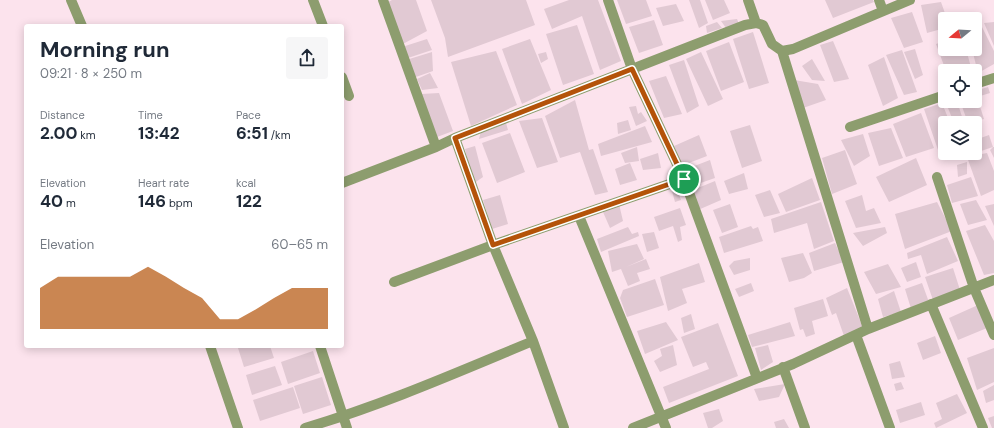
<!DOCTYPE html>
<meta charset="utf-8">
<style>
:root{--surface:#fff;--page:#f6f6f7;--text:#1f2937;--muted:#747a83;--accent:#b45309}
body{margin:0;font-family:"DM Sans",sans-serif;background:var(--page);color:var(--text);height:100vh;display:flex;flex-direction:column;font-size:15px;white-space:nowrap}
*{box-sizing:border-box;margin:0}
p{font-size:13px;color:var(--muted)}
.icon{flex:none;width:22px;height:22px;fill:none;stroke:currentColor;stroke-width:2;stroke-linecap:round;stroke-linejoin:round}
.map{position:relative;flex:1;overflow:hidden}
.details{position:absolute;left:24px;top:24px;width:320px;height:324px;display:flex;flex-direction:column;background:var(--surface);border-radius:4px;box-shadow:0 2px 10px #0003}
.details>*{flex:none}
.needle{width:26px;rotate:252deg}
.tools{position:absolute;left:938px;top:12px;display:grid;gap:8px}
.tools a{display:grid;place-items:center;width:44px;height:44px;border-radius:4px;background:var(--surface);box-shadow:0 2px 10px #0003;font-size:20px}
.pin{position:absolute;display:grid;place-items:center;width:34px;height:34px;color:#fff;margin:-17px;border:2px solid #fff;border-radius:50%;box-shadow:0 1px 4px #0007}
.round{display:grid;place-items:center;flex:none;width:42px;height:42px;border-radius:4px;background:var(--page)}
.head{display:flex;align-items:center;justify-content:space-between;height:68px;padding:0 16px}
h1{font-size:22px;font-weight:700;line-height:30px}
.metrics{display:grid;grid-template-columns:repeat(3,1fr);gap:6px;height:68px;padding:4px 16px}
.metrics div{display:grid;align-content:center}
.metrics b{font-size:17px;font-weight:700}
.metrics small{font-size:11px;font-weight:400}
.metrics p{font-size:11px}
.chart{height:112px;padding:8px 16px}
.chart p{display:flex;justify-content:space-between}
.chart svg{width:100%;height:72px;margin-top:4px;fill:var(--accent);opacity:.7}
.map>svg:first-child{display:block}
.building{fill:#e1c9d3}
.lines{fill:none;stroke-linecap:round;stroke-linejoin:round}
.minor{stroke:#8d9d6e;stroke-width:10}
.tertiary{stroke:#8d9d6e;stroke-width:10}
.route-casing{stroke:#fff;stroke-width:8}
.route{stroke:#b45309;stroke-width:5}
</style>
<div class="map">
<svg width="994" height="428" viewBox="0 0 994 428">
<rect width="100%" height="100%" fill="#fce3ed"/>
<path class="building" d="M392,0H416L427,31L401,45L386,3Z
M431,0H526L535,25L448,57L445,38Z
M569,0H598L621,61L600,70L582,16L552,29L544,9Z
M617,0H646L652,16L626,24Z
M689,0H700L708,23L699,28Z
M705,0H724L730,13L713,20Z
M825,0H873L874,2L833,18Z
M941,2L947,19H945V28L927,33L921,5Z
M676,4L684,21L663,26L656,8Z
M912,12L923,42L904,48L891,18Z
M737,19L739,24L726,28L721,21Z
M654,20L663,45L639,53L629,27Z
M717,22L722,28L707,33L706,26Z
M994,22V46L984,23Z
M980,23L994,51V64L978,73L972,49H975V25Z
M577,25L594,74L563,85L546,34Z
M753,32L769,83L749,89L733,39Z
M427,39L432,50L405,59L402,47Z
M530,39L551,90L522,104L502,49Z
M833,41L849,79L834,82L820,45Z
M945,41V49H966L972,71H946L936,44Z
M729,42L744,82L721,91L706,51Z
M915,49L923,75L915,79L904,52Z
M902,50L917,92L904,95L886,55Z
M496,51L517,105L471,126L451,62Z
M432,52L433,71L413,78L406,60Z
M546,52L548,59L541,63L538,54Z
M701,52L723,99L708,106L686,59Z
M884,57L898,98L883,106L868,65Z
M812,59L825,81L812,80L802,66Z
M684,60L699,106L687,113L669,65Z
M430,73L438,88L422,90L417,79Z
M666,76L682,114L664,118L649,81Z
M794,80L818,84L826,100L803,108Z
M988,87L990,93L977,97L984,119L968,123L960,101H975V91Z
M439,93L453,131L437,137L421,94Z
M575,100L589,150L593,149L608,192L595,195L580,152L560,158L545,116Z
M951,101H957L964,123H954L946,103Z
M942,103L950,123H945V148L938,150L924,109Z
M636,106L638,114L641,112L647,121L636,126L629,107Z
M921,113L934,148L906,157L893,124Z
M542,118L558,162L537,168L519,121Z
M628,120L631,130L618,134L617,123Z
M506,123L508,130L479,139L481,131Z
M750,125L762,161L742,168L730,131Z
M645,126L652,142L601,156L598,144Z
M891,128L903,158L879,166L868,133Z
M510,133L525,172L497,183L482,143Z
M863,134L870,156L854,166L841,140Z
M699,135L707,156L681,166L674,146Z
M989,135L993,147H994V158L990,150L993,147L978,152L975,140Z
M475,146L483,177L473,184L465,149Z
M637,147L639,161L625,163L621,153Z
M845,150L857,184L832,194L822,158Z
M658,153L661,168L643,170L640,159Z
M987,153L994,171V190L981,196L967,157Z
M916,158L927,185L889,202L876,177Z
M710,160L715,178L689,187L684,170Z
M967,162V174L958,177L957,165Z
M630,163L637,180L620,185L615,169Z
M744,173L748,189L729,194L724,181Z
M971,177L978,196L952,203L947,185Z
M812,178L820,200L786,212L778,194Z
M715,181L721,200L698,210L693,190Z
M677,189L681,200L675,202L672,191Z
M770,190L780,213L764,217L755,195Z
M500,195L508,224L492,229L483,200Z
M862,195L866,211L874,208L881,223L856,228L845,201Z
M976,200L987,220L968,225L960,204Z
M821,202L834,241L814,249L807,223L774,233L771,219Z
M937,202L952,231L905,249L895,214Z
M619,204L623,221L610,228L603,212Z
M730,204L738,227L722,233L713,210Z
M994,204V226L985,206Z
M680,208L686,225L680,227L682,240L678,242L673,226L659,231L654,217Z
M985,225L994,241V273L984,275L966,231Z
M751,226L753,229L758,227L763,241L724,253L719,237Z
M628,227L632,234L638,232L639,236L601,252L597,239Z
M885,227L887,233L863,246L853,233Z
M654,232L659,248L647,252L642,234Z
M947,237L958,261L927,274L921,255L908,259L907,253Z
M835,243L844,262L814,271L809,253Z
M637,244L644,259L626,267L646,259L650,269L637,273L640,281L628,286L621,269L612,272L608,251Z
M803,253L812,273L804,278L789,282L781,258Z
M750,258V270L734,275L729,266L734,261Z
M916,262L921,277L907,282L901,268Z
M699,263L705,282L682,289L687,303L668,311L660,277Z
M888,264L901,287L876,294L864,272Z
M953,268L961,293L934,303L925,277Z
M655,279L664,305L627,317L620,298L623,290Z
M751,283L754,291L739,297L735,289Z
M922,283L930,305L912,312L905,289Z
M847,288L863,328L844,336L836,313L832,315L826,298Z
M894,291L901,312L883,317L878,299Z
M823,299L828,316L812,321L815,334L806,337L803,329L800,330L794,308Z
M978,305L987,328L958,340L949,318Z
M691,314L695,329L684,333L681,318Z
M666,322L678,340L645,354L637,331Z
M790,322L795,336L752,347L748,335Z
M718,323L738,376L669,403L663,387L709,369L706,362L693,367L681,337Z
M935,336L941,353L923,360L917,343Z
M673,345L677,365L660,372L654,361L662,356L660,349Z
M768,345L773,362L761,370L755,348Z
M246,346H270L274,358L244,367L238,348Z
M994,348V382L977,390L967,358Z
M313,351L320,373L288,384L281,362Z
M900,361L905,377L892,379L889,364Z
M275,366L282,385L252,395L246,375Z
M322,377L331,405L303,414L294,386Z
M901,382L904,389L896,391L894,384Z
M785,384L779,397L759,401L754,389Z
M994,385V400L986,403L983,391Z
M293,387L300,408L260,421L253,400Z
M957,394L967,413L936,428L934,423L942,419L936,403Z
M921,402L925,415L900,423L896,410Z
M719,409L723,421L712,428H708L703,413Z
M994,416V428H992L988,418Z
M784,419L789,428H776L774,422Z"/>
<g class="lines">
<path class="minor" d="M313,0L323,26
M383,0L436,147
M608,0L632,69L684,179L757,378
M748,0L756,23
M879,0L883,11
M782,51L868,329
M342,77L349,96
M975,84L994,78
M850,127L945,95
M455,138L493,245L533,341L564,428
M937,177L974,288L994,335
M342,183L436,147L455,138L745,25L756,23L763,25L772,44L782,51L793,49L910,0
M579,216L666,428
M394,282L493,245L684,179
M931,304L983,428
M856,335L890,428
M320,346L347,428
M783,367L805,428
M305,428C383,405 458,372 533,341
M633,428L793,364L868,329L994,280"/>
<path class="tertiary" d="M71,0L82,26
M210,346L238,428"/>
</g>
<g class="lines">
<defs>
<path id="route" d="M632,69L684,179L493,245L455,138Z"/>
</defs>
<use href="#route" class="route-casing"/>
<use href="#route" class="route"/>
</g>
</svg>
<div class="tools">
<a><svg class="needle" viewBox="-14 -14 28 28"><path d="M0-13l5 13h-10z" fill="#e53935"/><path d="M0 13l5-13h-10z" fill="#747a83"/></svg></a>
<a><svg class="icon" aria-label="locate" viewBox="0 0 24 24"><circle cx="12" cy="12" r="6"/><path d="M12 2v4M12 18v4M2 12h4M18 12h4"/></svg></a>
<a><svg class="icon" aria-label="layers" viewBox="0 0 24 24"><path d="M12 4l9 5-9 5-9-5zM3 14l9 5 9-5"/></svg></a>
</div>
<div class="pin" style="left:684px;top:179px;background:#1e9e55"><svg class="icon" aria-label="arrive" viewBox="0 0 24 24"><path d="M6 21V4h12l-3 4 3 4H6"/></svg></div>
<section class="details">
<div class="head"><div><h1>Morning run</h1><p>09:21 · 8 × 250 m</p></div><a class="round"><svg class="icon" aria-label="share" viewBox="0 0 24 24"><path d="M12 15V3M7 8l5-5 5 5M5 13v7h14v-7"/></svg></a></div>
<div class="metrics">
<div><p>Distance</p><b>2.00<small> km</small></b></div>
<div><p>Time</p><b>13:42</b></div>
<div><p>Pace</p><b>6:51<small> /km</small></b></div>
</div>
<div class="metrics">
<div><p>Elevation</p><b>40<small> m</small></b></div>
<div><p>Heart rate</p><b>146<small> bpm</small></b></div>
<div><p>kcal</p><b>122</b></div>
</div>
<div class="chart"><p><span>Elevation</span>60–65 m</p>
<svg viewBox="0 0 160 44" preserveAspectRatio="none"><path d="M0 44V19L10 12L20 12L30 12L40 12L50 12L60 6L70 12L80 19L90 25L100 38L110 38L120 32L130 25L140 19L150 19L160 19V44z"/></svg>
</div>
</section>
</div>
